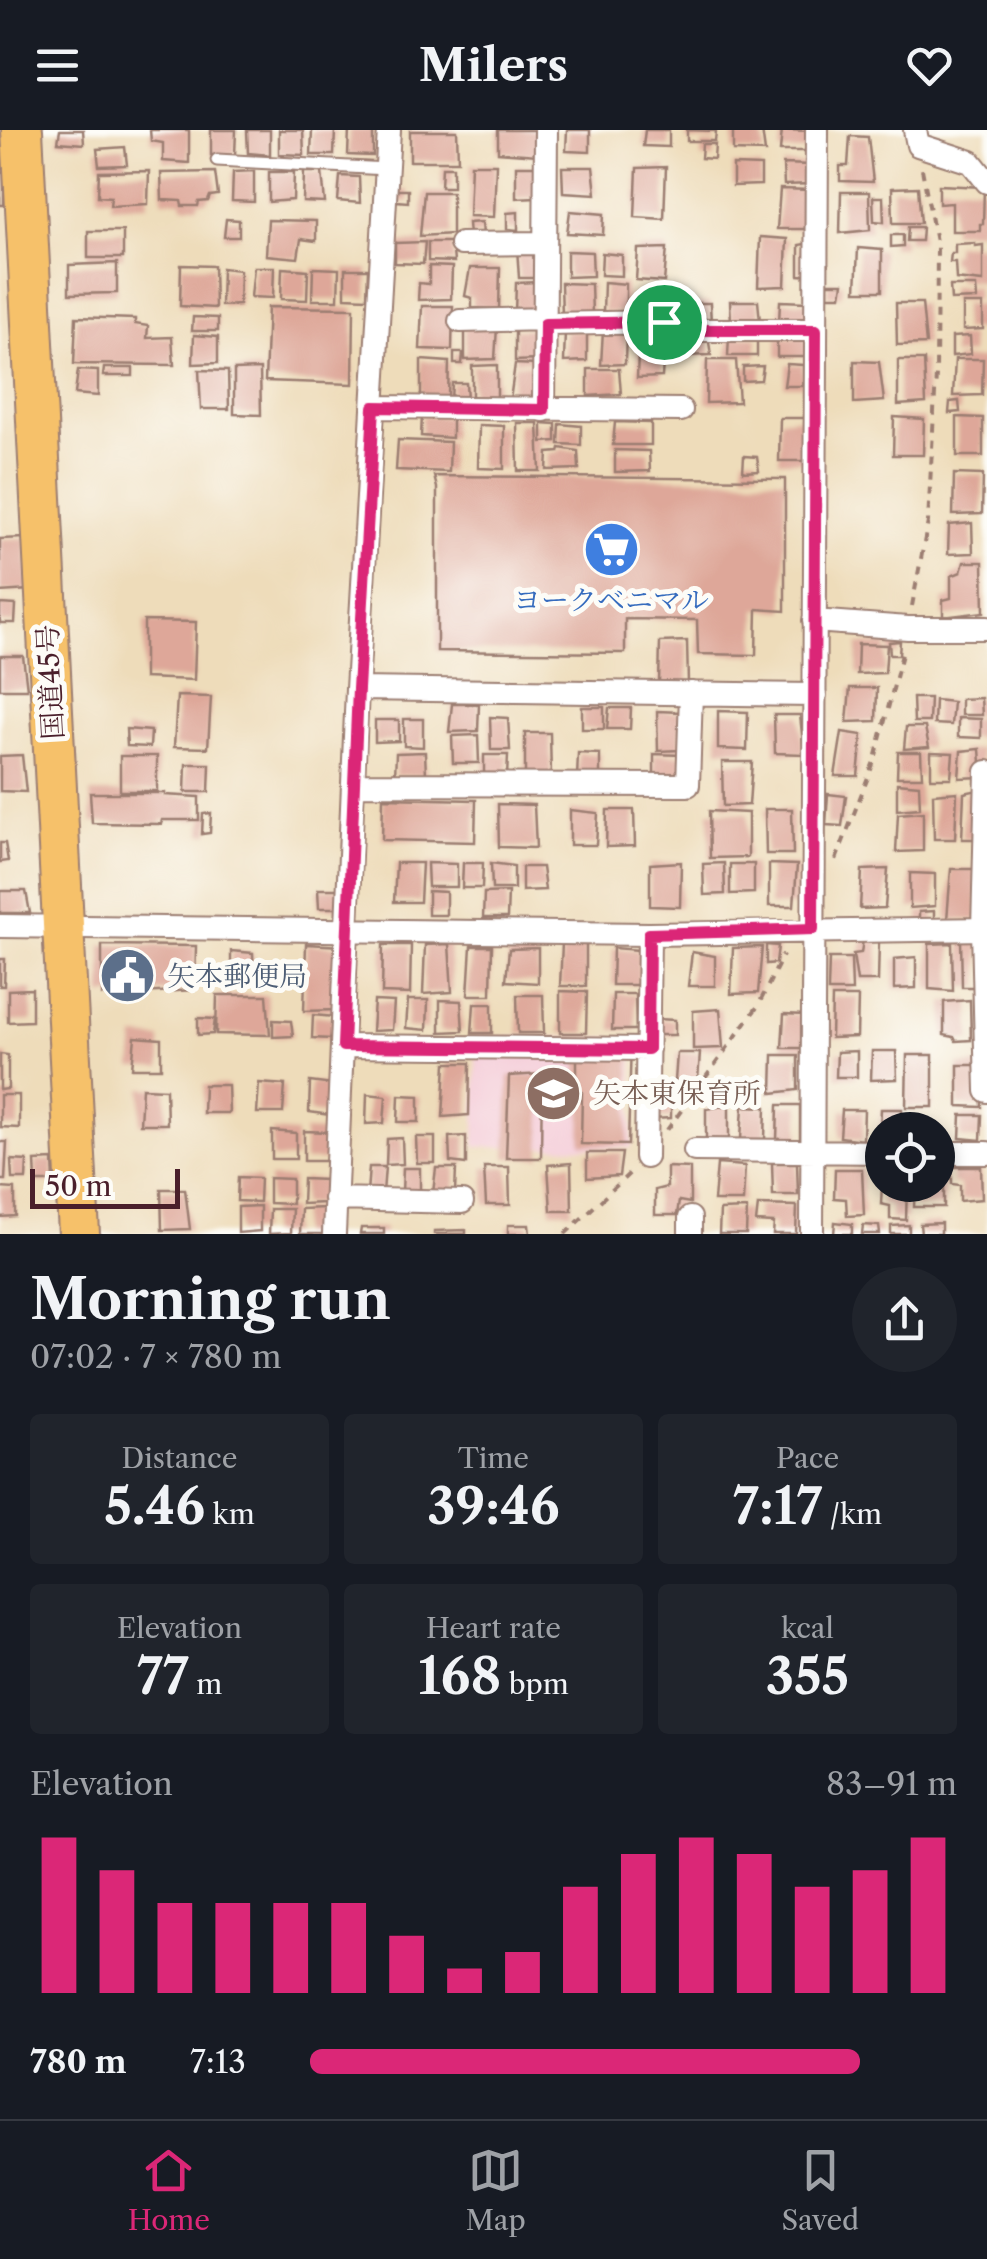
<!DOCTYPE html>
<meta charset="utf-8">
<style>
:root{--surface:#171b24;--page:#20242c;--text:#f1f3f6;--muted:#9ea1a6;--line:#363941;--accent:#db2777}
body{margin:0;font-family:"Libre Caslon Text","Noto Serif JP",serif;background:var(--page);color:var(--text);height:100vh;display:flex;flex-direction:column;font-size:38px;white-space:nowrap}
*{box-sizing:border-box;margin:0}
p{font-size:32px;color:var(--muted)}
.icon{flex:none;width:55px;height:55px;fill:none;stroke:currentColor;stroke-width:2;stroke-linecap:round;stroke-linejoin:round}
.map{position:relative;height:1104px;overflow:hidden}
.sheet{display:flex;flex-direction:column;background:var(--surface);flex:1}
.sheet>*{flex:none}
.buttons{position:absolute;left:865px;top:982px;display:grid;gap:20px}
.buttons a{display:grid;place-items:center;width:90px;height:90px;border-radius:50%;background:var(--surface);box-shadow:0 5px 15px #0003;font-size:50px}
.scale{position:absolute;left:30px;bottom:25px;width:150px;box-sizing:border-box;padding-left:10px;border:5px solid #4a1f2b;border-top:0;font-size:28px;line-height:35px;white-space:nowrap;color:#4a1f2b;-webkit-text-stroke:8px #fdfcf7;paint-order:stroke}
.pin{position:absolute;display:grid;place-items:center;width:85px;height:85px;color:#fff;margin:-42px;border:5px solid #fff;border-radius:50%;box-shadow:0 2px 10px #0007}
.round{display:grid;place-items:center;flex:none;width:105px;height:105px;border-radius:52px;background:var(--page)}
.overview{display:flex;align-items:center;justify-content:space-between;height:170px;padding:0 30px}
h1{font-size:55px;font-weight:700;line-height:75px}
.metrics{display:grid;grid-template-columns:repeat(3,1fr);gap:15px;height:170px;padding:10px 30px}
.metrics div{display:grid;align-content:center;border-radius:10px;background:var(--page);text-align:center}
.metrics b{font-size:50px;font-weight:700}
.metrics small{font-size:28px;font-weight:400}
.metrics p{font-size:28px}
.chart{height:280px;padding:20px 30px}
.chart p{display:flex;justify-content:space-between}
.chart svg{width:100%;height:180px;margin-top:10px;stroke:var(--accent);stroke-width:6}
ul{padding:0 30px;list-style:none;font-size:32px}
li{display:grid;grid-template-columns:160px 120px 1fr;align-items:center;height:75px}
li i{height:25px;border-radius:12px;background:var(--accent)}
header{display:flex;justify-content:space-between;align-items:center;height:130px;padding:0 30px;background:var(--surface);font-size:45px;font-weight:700}
.dock{display:flex;justify-content:space-around;align-items:center;height:140px;border-top:2px solid var(--line);background:var(--surface);font-size:28px;color:var(--muted)}
.dock a{display:grid;justify-items:center;gap:5px}
.dock .active{color:var(--accent)}
.map>svg:first-child{display:block}
.built{fill:#f5cfda}
.building{fill:#dea799}
.lines{fill:none;stroke-linecap:round;stroke-linejoin:round}
.lane-casing{stroke:#9c7e72;stroke-width:15}
.street-casing{stroke:#9c7e72;stroke-width:26}
.highway-casing{stroke:#9c7e72;stroke-width:44}
.path{stroke:#9c7e72;stroke-width:4;stroke-dasharray:8 8;stroke-linecap:butt}
.lane{stroke:#fff;stroke-width:11}
.street{stroke:#fff;stroke-width:22}
.highway{stroke:#f6c16b;stroke-width:40}
.route-casing{stroke:#fff;stroke-width:20}
.route{stroke:#db2777;stroke-width:12}
.labels{text-anchor:middle;stroke-width:10;stroke-linejoin:round;paint-order:stroke}
.shop-label{font-size:28px;fill:#366cbe;stroke:#fdfcf7}
.street-label{font-size:28px;fill:#4a1f2b;stroke:#fdfcf7}
.service-label{font-size:28px;fill:#4e5e75;stroke:#fdfcf7;text-anchor:start}
.education-label{font-size:28px;fill:#785e54;stroke:#fdfcf7;text-anchor:start}
</style>
<header><svg class="icon" aria-label="menu" viewBox="0 0 24 24"><path d="M4 6h16M4 12h16M4 18h16"/></svg>Milers<svg class="icon" aria-label="heart" viewBox="0 0 24 24"><path d="M12 20l-8-8c-3-5 5-10 8-4 3-6 11-1 8 4z"/></svg></header>
<div class="map">
<svg width="987" height="1104" viewBox="0 0 987 1104">
<rect width="100%" height="100%" fill="#fdfcf7"/>
<filter id="ink" filterUnits="userSpaceOnUse"><feTurbulence type="fractalNoise" baseFrequency=".01" numOctaves="2"/><feDisplacementMap in="SourceGraphic" scale="20" xChannelSelector="R" yChannelSelector="G"/><feConvolveMatrix kernelMatrix="1 2 1 2 8 2 1 2 1" color-interpolation-filters="sRGB"/></filter>
<filter id="wash" filterUnits="userSpaceOnUse"><feTurbulence type="fractalNoise" baseFrequency=".0048" numOctaves="4" result="noise"/><feDisplacementMap in="SourceGraphic" scale="40" xChannelSelector="R" yChannelSelector="G"/><feGaussianBlur stdDeviation="2.25" result="paint"/><feColorMatrix in="noise" values="0 0 0 0 0 0 0 0 0 0 0 0 0 0 0 0 0 1.4 0 .05"/><feComposite in="paint" operator="in"/></filter>
<g filter="url(#wash)">
<rect width="100%" height="100%" fill="#eedcba"/>
<path class="built" d="M476,907L633,908L632,1018L475,1017Z"/>
<g id="blocks">
<path class="building" d="M60,0H83L84,14L58,12Z
M150,0H189V33L163,31V13L151,11Z
M211,0H236L235,25H211Z
M247,0H270V25L248,23Z
M279,0H303L304,25L279,24Z
M312,0H335L334,25H311Z
M349,0H373V26L348,25Z
M498,0H538L537,25L498,22Z
M567,0H590V22L566,21Z
M645,0H669V17L643,16Z
M687,0L716,1L715,11H687Z
M733,0H762L765,22L733,21Z
M782,0L812,1L811,21H780Z
M410,1H457L458,31H410Z
M850,6L868,7L873,52L840,51V36H848Z
M702,14H715L714,29L701,28Z
M125,17L127,35L99,36L97,19Z
M471,34H496L494,87L469,86Z
M783,34L810,35L811,54L784,55Z
M733,35L761,36V55L733,56Z
M516,36H537V67L516,68Z
M442,37H453V57H441Z
M562,37H593L596,64L563,62Z
M666,37L664,89L635,87L637,38Z
M149,41L148,74L110,76L111,67L98,66L99,42Z
M254,41V72L232,71L233,42Z
M4,42V75H0V43Z
M215,42L218,65L210,66L208,71L199,72L198,76H182L181,71L162,70L161,43Z
M269,42H294L293,70L269,72Z
M304,42H322L325,73L303,72Z
M340,46L359,47L360,73L338,71Z
M939,55L984,57L983,94H980V101H952V73L939,74Z
M918,57L921,93H893L892,58Z
M780,59L811,60V99H777Z
M395,60H408V72L396,71Z
M424,62H452V104L420,106Z
M841,62H869L870,100L840,103Z
M873,67H883L884,92L874,91Z
M570,81L604,84L603,105L567,103Z
M518,82V100L507,99V83Z
M226,89L239,90V107H224Z
M268,90L316,91V111L301,109L298,128L266,125Z
M482,92L483,105L469,106L468,93Z
M908,97H922L921,111H907Z
M88,101H123V128H88Z
M891,105H903V116L891,117Z
M760,107L787,109L785,156L758,157Z
M425,112L423,134L395,133V113Z
M428,112H452L454,132L428,131Z
M811,113V146L799,145V115Z
M975,113V116L983,115V152L956,149L955,132H950L951,123H955V114Z
M517,118L539,119L540,148H519Z
M667,118L664,152L636,150L638,119Z
M858,118L882,120V161H856Z
M567,121L592,122L593,146L567,147Z
M602,123L622,125V146L601,145Z
M117,133V163L69,164V135Z
M181,135L214,136L215,178L180,176Z
M429,136L452,137L451,169L418,170L419,153L429,154Z
M254,137H274L273,168L251,167Z
M222,138L240,140L239,175L221,176Z
M282,138L308,140L307,170L281,169Z
M313,138L339,139L338,170H312Z
M470,138H500L499,179L472,178V168L465,166Z
M345,139H368L367,168L345,167Z
M537,152V184L515,183L516,153Z
M604,152L626,154V183L603,182Z
M561,153L591,154L592,184L562,185Z
M828,153H843L841,166H828Z
M950,156H976L977,169L951,170Z
M730,171H758L760,191L731,192Z
M780,171L807,172L806,192L779,193Z
M683,173H710L711,193L682,192Z
M896,173H922L926,214L897,215Z
M963,174H983V199L963,200Z
M422,176H453L452,220L420,219Z
M268,177L354,178L353,254L265,251Z
M76,187L135,189V194L148,196L147,208L172,207L174,235L74,234Z
M193,187L218,188V201H192Z
M465,197H497L495,229L465,230Z
M515,199H536L537,230L515,231Z
M639,199L665,200L662,247L637,248Z
M603,200H626L625,234L601,235Z
M565,201H587V231L564,232Z
M194,205L218,207V233L193,234Z
M682,206H708L711,225L682,226Z
M729,206L757,207V226H728Z
M970,206L971,224L952,226V207Z
M777,207H806L807,227H777Z
M454,223H463L462,234H454Z
M955,229H983L982,265L953,266Z
M421,230L449,232L448,266L421,267Z
M707,230H736L739,272L706,273Z
M898,230H924L926,273L898,275Z
M854,231L879,232L884,271L854,273Z
M515,234L537,235L539,270H510Z
M787,234L803,235V256H784Z
M497,235V269L472,268V236Z
M763,236L761,250L743,251V237Z
M104,238H133V246H103Z
M260,239L261,285L234,284V240Z
M588,239H619L621,264L588,266Z
M78,240L98,241V266L75,264Z
M199,240L228,241L229,279H201Z
M452,253H466L467,270L451,269Z
M959,271L960,282L949,283L950,272Z
M422,286L452,287V308L421,306Z
M894,287L924,289L923,325H893Z
M957,287L983,288V326H957Z
M780,288H806V331H779Z
M615,292L651,293V315H613Z
M517,293H538L540,341H518Z
M542,293L556,294V311L542,312Z
M560,294L581,296V315L559,314Z
M479,295L504,296V339L478,338Z
M398,310L450,312L449,342L396,340Z
M560,318L578,321L579,339L547,340L548,323L559,322Z
M615,320L649,321L650,341L615,342Z
M744,326L757,327L759,341L743,342Z
M954,344L983,345L982,384L953,385Z
M434,346L785,349V481L757,479L756,525L698,524L697,490L625,489V523L437,521V358Z
M972,393L973,423L948,424L949,395Z
M26,408L29,460L0,462V409Z
M964,432H983L984,482L943,487V470L951,468V446L961,442Z
M0,474L16,475L15,493H0Z
M144,491L196,492L194,550L144,548Z
M687,511L688,554H659L660,512Z
M900,511L899,525H890L889,512Z
M858,514L887,515L885,543L857,544Z
M0,526H23L27,559H0Z
M850,558H877L876,591L847,592Z
M177,566L211,567L208,618L174,617Z
M913,568H930L929,592H914Z
M981,568L982,585H961V569Z
M935,570L953,572L951,595L934,594Z
M452,574H479L478,601L449,602Z
M582,577H604V599H582Z
M609,578H631L630,599H607Z
M657,581L681,582V620L658,621Z
M718,581L748,582L747,620L718,619Z
M774,585H800L804,624L775,623Z
M490,587L508,588L510,620H491Z
M958,588L981,589V608L958,607Z
M404,589H423V617L404,616Z
M375,590H399V611L375,612Z
M906,597H925L929,617L904,619Z
M126,599L151,601L150,617L127,616Z
M842,602L862,605L858,646H835Z
M525,603H550L551,647L525,648Z
M478,605L479,633H453L452,606Z
M980,619L982,647L959,648L961,621Z
M425,622L426,645L395,646L396,623Z
M898,622H921L922,647H897Z
M931,622L953,623L951,648H931Z
M578,623L600,624V647L577,649Z
M654,624L682,625L683,643L654,645Z
M22,625L26,662L0,661V626Z
M484,625H508L507,647L484,648Z
M120,626H157V661H120Z
M722,632H752L749,675L723,676Z
M186,634H210L209,662H185Z
M897,653L919,655L920,678L897,680Z
M978,660L979,709H962L964,663Z
M957,662L955,709H934L933,664Z
M90,663H165V665L199,667V690H162L161,694L92,693Z
M828,664L846,666L842,696L826,695Z
M383,668L476,670L475,712L382,710Z
M498,674L534,675L536,718L499,717Z
M765,679H792L793,724H766Z
M570,680L598,683L596,715H570Z
M607,680H634L635,716L606,717Z
M709,681L748,683V727L710,728Z
M923,682V721L896,722L898,684Z
M211,683L210,703L202,704L203,684Z
M0,713H5L8,731L0,732Z
M681,732L680,777L650,776V734Z
M396,733H422L420,772H394Z
M427,733L457,734V757H428Z
M463,733H483L482,758H462Z
M491,733L514,736V759H492Z
M724,733L725,764L704,765L703,734Z
M730,734H754V763L730,764Z
M769,734L797,735L794,776H769Z
M522,737H542L545,760L522,761Z
M888,739L885,778L860,779L862,740Z
M951,739H978L977,790H947Z
M910,743L935,744V776L910,778Z
M318,759H343V778H319Z
M0,761H26L30,783H0Z
M428,761L446,762V785H428Z
M508,762L507,788H483L484,763Z
M934,781V794H919V782Z
M961,809H979L980,857H962Z
M863,810H879L878,851H857L853,824L861,823Z
M562,813L586,815V856H560Z
M952,813L953,861L929,859V814Z
M306,814L342,816L337,880L304,881Z
M449,814L452,862L423,864L425,815Z
M102,815L196,816L195,860L102,865Z
M383,815H411L410,864L382,863Z
M766,815L778,816L776,833L766,834Z
M471,816H492L491,865H468Z
M762,817L758,863L731,864L733,818Z
M538,818V853L506,851L509,819Z
M613,818L639,820V855H612Z
M231,821L253,823L254,853H231Z
M692,822L715,826V856H688Z
M916,827V858L894,859V829Z
M829,828H851L852,861H828Z
M0,829H5L4,856H0Z
M32,859V891L8,892V860Z
M560,861L587,862L586,903H560Z
M613,864H635L636,900H612Z
M217,865H267L270,905L216,904Z
M517,865H543L544,903H518Z
M832,867H858L857,907L831,908Z
M408,870H428L427,900L406,898Z
M440,870L461,871L463,901L440,902Z
M970,870L971,910L956,911L954,907L944,905V872Z
M374,871L394,872L392,900L372,901Z
M474,874H492V903H472Z
M720,879L723,918L693,919V881Z
M784,884L805,885V918H782Z
M313,885L334,887L332,909L312,908Z
M198,888L215,889L213,904L198,905Z
M657,889L675,890V905H657Z
M273,890L291,891L293,906L273,907Z
M135,907L161,909V938H132Z
M601,911H631L628,1015L581,1014L582,962H577V929L601,930Z
M857,921V947H836L837,922Z
M872,921H896L897,949L871,950Z
M677,923H700L698,950L675,951Z
M0,924L8,925V959L0,960Z
M773,925H798V960L772,963Z
M907,925H933V977H906Z
M446,933H470L469,985L443,987Z
M958,935H980L982,977L958,976Z
M542,944L541,1028H506L509,946Z
M310,952L333,955L330,985L309,982Z
M259,953L285,955L283,983H257Z
M204,955H228L229,983H203Z
M142,958L166,959L167,994H140Z
M671,958V988L653,989V959Z
M367,964L386,966L384,993L366,994Z
M0,965H19V998L0,997Z
M399,965L419,966V992H398Z
M729,975V1009H706V979Z
M778,975H800V1010L777,1011Z
M743,976L766,977L765,1009H741Z
M881,979H902V1000H880Z
M842,980H864L863,1010L840,1007Z
M961,985H982L981,1010L960,1008Z
M272,1001L296,1003V1029H272Z
M304,1001L329,1002L327,1031H304Z
M466,1006V1034L450,1032L449,1007Z
M416,1007H435V1033H417Z
M402,1008L403,1034L386,1035L387,1009Z
M0,1012H7L5,1050H0Z
M587,1023H622L619,1046L587,1048Z
M11,1030L27,1031L26,1049H12Z
M53,1030L54,1052H36L35,1031Z
M571,1033L572,1081H551L548,1035Z
M772,1033H797L798,1065H773Z
M717,1034L745,1036L743,1071H714Z
M369,1037H385L383,1063H367Z
M484,1037H509L510,1075H486Z
M667,1037L690,1038V1073L679,1071L677,1085H655V1060L667,1057Z
M952,1037H981L982,1069L960,1071V1055L952,1054Z
M403,1038H420V1064L402,1063Z
M436,1038H456L455,1063H433Z
M835,1039H862L864,1085L847,1086L846,1069L834,1068Z
M938,1039H944V1077H914L915,1055H938Z
M238,1047L260,1048L259,1072L237,1071Z
M269,1048L292,1049V1074L269,1073Z
M303,1049L326,1050L325,1073L302,1074Z
M882,1055H907L906,1090L890,1089V1076L881,1074Z
M0,1058L15,1059V1086L0,1087Z
M161,1059H185L190,1099L162,1100Z
M758,1075L797,1076L796,1104H773L774,1093L756,1092Z
M260,1076V1101L238,1103V1077Z
M325,1078V1104H300L301,1079Z
M270,1079H292L291,1103L269,1104Z
M747,1079L746,1104H719L720,1080Z
M835,1092L852,1094V1104H834Z
M941,1093V1104H921L920,1094Z
M508,1095H529L530,1104H508Z
M863,1095L879,1096L880,1104H862Z
M909,1095V1104H891V1096Z
M361,1098H384V1104H360Z
M466,1100V1104H434V1101Z"/>
</g>
</g>
<g filter="url(#ink)">
<use href="#blocks" fill-opacity="0" stroke="#9c7e72" stroke-width="2.5"/>
<g class="lines">
<defs>
<path id="lane" d="M217,30L387,39"/>
<path id="street" d="M915,0L918,15L971,32L987,52
M461,114L545,113
M460,191L545,189
M545,194L664,192L680,200H816
M374,277L681,280
M544,280L546,0
M814,491L908,498H987
M357,559L815,565
M987,642L983,799L987,961
M353,654L688,655L691,563
M0,796L649,804L987,799
M343,916L648,919
M695,1020L882,1022
M938,1023H987
M646,1027L649,804
M335,1069L462,1072
M690,1088V1104
M334,1104L357,559L389,0
M812,1104L817,0"/>
<path id="highway" d="M22,0L79,1104"/>
</defs>
<use href="#lane" class="lane-casing"/>
<use href="#street" class="street-casing"/>
<use href="#highway" class="highway-casing"/>
<path class="path" d="M912,476L928,392L936,245L937,117L922,39
M836,730L875,629L903,520
M667,1000L758,876L783,825
M565,1104L632,1041"/>
<use href="#lane" class="lane"/>
<use href="#street" class="street"/>
<use href="#highway" class="highway"/>
</g>
</g>
<g class="lines" filter="url(#ink)">
<defs>
<path id="route" d="M664,192L680,200H816L813,799L649,804L648,919L343,916L358,559L374,277L544,280L545,194Z"/>
</defs>
<use href="#route" class="route-casing"/>
<use href="#route" class="route"/>
</g>
<defs>
<symbol id="supermarket-disc" viewBox="-11 -11 22 22"><circle r="9.5" fill="#3f7fe0" stroke="#fdfcf7"/><path d="M-6-5.5h2.5l.6 2H6L4.5 2H-2.5L-4.4-4H-6ZM-1.5 3.2a1.3 1.3 0 1 0 .1 0ZM3 3.2a1.3 1.3 0 1 0 .1 0Z" fill="#fff"/></symbol>
<symbol id="civic-disc" viewBox="-11 -11 22 22"><circle r="9.5" fill="#5c6f8a" stroke="#fdfcf7"/><path d="M-.6-6.5H3V-4.5H.6V-3L4-1V1h2V6H-6V1h2V-1L-.6-3ZM-1.2 2.5V6h2.4V2.5Z" fill="#fff"/></symbol>
<symbol id="school-disc" viewBox="-11 -11 22 22"><circle r="9.5" fill="#8d6e63" stroke="#fdfcf7"/><path d="M0-5L7-2L0 1L-7-2ZM-4 1L0 2.5L4 1V4Q0 6-4 4Z" fill="#fff"/></symbol>
</defs>
<g fill-rule="evenodd">
<use href="#supermarket-disc" x="580" y="388" width="63" height="63"/>
<use href="#civic-disc" x="96" y="814" width="63" height="63"/>
<use href="#school-disc" x="522" y="932" width="63" height="63"/>
</g>
<g class="labels">
<g class="shop-label">
<text x="611" y="480">ヨークベニマル</text>
</g>
<g class="street-label">
<text transform="translate(50 552) rotate(-93)" y="10">国道45号</text>
</g>
<g class="service-label">
<text x="167" y="856">矢本郵便局</text>
</g>
<g class="education-label">
<text x="593" y="973">矢本東保育所</text>
</g>
</g>
</svg>
<div class="buttons">
<a><svg class="icon" aria-label="locate" viewBox="0 0 24 24"><circle cx="12" cy="12" r="6"/><path d="M12 2v4M12 18v4M2 12h4M18 12h4"/></svg></a>
</div>
<div class="scale">50 m</div>
<div class="pin" style="left:664px;top:192px;background:#1e9e55"><svg class="icon" aria-label="arrive" viewBox="0 0 24 24"><path d="M6 21V4h12l-3 4 3 4H6"/></svg></div>
</div>
<section class="sheet">
<div class="overview"><div><h1>Morning run</h1><p>07:02 · 7 × 780 m</p></div><a class="round"><svg class="icon" aria-label="share" viewBox="0 0 24 24"><path d="M12 15V3M7 8l5-5 5 5M5 13v7h14v-7"/></svg></a></div>
<div class="metrics">
<div><p>Distance</p><b>5.46<small> km</small></b></div>
<div><p>Time</p><b>39:46</b></div>
<div><p>Pace</p><b>7:17<small> /km</small></b></div>
</div>
<div class="metrics">
<div><p>Elevation</p><b>77<small> m</small></b></div>
<div><p>Heart rate</p><b>168<small> bpm</small></b></div>
<div><p>kcal</p><b>355</b></div>
</div>
<div class="chart"><p><span>Elevation</span>83–91 m</p>
<svg viewBox="0 0 160 44" preserveAspectRatio="none"><path d="M5 44V6M15 44V14M25 44V22M35 44V22M45 44V22M55 44V22M65 44V30M75 44V38M85 44V34M95 44V18M105 44V10M115 44V6M125 44V10M135 44V18M145 44V14M155 44V6"/></svg>
</div>
<ul>
<li><b>780 m</b>7:13<i style="width:85%"></i></li>
</ul>
</section>
<nav class="dock">
<a class="active"><svg class="icon" aria-label="home" viewBox="0 0 24 24"><path d="M3 11l9-7 9 7M6 9v11h12V9"/></svg>Home</a>
<a><svg class="icon" aria-label="map" viewBox="0 0 24 24"><path d="M3 6l6-2 6 2 6-2v14l-6 2-6-2-6 2zM9 4v14M15 6v14"/></svg>Map</a>
<a><svg class="icon" aria-label="saved" viewBox="0 0 24 24"><path d="M7 4h10v16l-5-4-5 4z"/></svg>Saved</a>
</nav>
